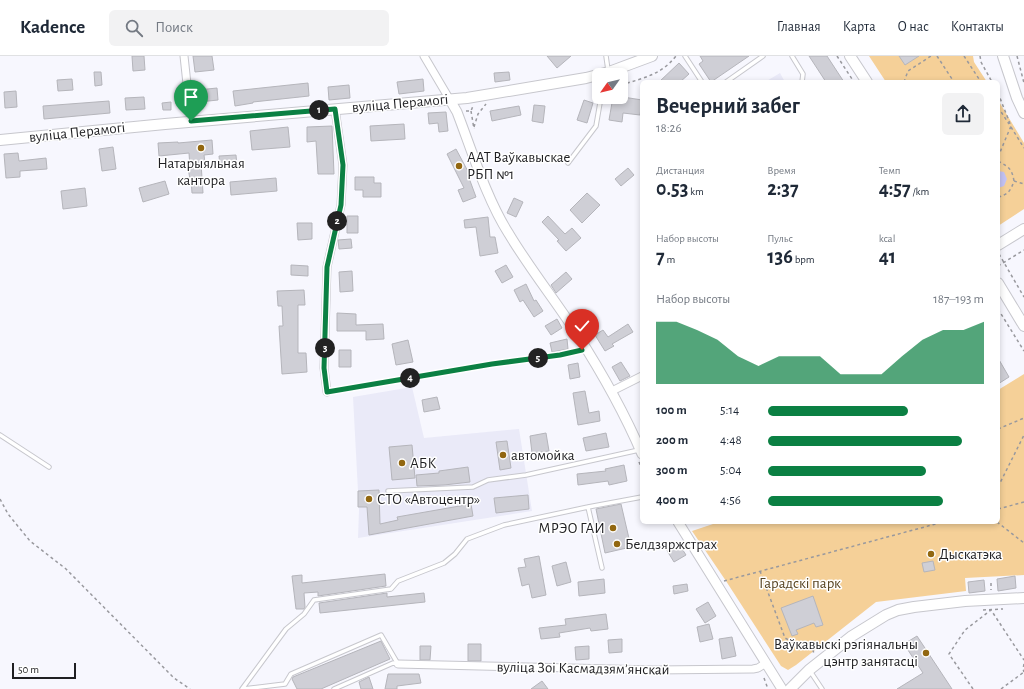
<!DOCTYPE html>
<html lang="ru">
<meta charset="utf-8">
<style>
:root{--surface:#fff;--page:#f2f2f3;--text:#1f2937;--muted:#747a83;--line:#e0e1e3;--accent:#0b8043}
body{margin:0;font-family:"Alegreya Sans",sans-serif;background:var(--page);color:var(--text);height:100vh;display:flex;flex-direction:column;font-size:15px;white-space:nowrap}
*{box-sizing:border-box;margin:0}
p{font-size:13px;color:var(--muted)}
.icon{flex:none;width:22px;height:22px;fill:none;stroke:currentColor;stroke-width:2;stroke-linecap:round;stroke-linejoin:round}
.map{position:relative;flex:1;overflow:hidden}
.drawer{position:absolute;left:640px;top:24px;width:360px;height:444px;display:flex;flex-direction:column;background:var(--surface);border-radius:6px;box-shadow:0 2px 6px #0003}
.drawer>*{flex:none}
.needle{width:26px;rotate:236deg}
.fabs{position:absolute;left:592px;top:12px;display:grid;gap:8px}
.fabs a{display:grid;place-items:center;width:36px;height:36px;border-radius:6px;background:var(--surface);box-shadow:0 2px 6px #0003;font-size:20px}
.scale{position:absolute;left:12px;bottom:10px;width:64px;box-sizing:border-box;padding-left:4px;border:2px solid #1f1f22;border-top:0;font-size:11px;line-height:14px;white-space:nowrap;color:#1f1f22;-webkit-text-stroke:3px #fff;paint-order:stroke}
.pin{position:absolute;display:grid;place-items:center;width:34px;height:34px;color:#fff;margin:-41px -17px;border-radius:50% 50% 50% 0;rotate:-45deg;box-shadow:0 0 4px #0007}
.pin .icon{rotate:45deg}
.km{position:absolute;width:20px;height:20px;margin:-10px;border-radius:50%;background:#222;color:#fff;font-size:11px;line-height:20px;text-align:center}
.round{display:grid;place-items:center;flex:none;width:42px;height:42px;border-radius:6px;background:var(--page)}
.headline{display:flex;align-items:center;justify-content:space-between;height:68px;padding:0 16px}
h1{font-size:22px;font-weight:700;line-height:30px}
.stats{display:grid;grid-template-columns:repeat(3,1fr);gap:6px;height:68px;padding:4px 16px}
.stats div{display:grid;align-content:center}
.stats b{font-size:20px;font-weight:700}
.stats small{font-size:11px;font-weight:400}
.stats p{font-size:11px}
.chart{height:112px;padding:8px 16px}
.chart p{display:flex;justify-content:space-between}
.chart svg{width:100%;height:72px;margin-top:4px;fill:var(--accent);opacity:.7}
ul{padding:0 16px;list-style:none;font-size:13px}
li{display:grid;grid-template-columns:64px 48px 1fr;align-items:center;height:30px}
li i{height:10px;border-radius:5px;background:var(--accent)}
header{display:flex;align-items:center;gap:24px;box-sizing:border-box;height:56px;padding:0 20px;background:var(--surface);border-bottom:1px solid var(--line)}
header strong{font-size:19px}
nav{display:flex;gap:22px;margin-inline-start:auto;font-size:14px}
.search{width:280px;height:36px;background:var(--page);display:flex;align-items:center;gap:10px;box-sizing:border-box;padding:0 14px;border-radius:6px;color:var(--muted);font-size:15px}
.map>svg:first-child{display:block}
.built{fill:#eaeaf8}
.green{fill:#f5d098}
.water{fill:#c5c4f5}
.building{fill:#cfcfd6;stroke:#b5b5bb}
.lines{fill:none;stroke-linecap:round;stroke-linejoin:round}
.service-casing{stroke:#c7c7cd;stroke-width:5.5}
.minor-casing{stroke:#c7c7cd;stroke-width:9}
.tertiary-casing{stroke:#c7c7cd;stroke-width:11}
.secondary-casing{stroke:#c7c7cd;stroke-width:12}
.path{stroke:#99999e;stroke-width:1.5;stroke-dasharray:3 3;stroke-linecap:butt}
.service{stroke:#fff;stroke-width:3.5}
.minor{stroke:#fff;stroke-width:7}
.tertiary{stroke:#fff;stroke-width:9}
.secondary{stroke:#fff;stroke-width:10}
.route-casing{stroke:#fff;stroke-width:8}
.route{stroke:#0b8043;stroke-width:5}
.poi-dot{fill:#926710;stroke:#fff;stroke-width:1.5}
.labels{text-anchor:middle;stroke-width:3;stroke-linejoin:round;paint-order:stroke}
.street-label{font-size:15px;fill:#1f1f22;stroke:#fff}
.poi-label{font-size:15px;fill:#1f1f22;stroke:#fff;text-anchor:start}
.park-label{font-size:15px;fill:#584422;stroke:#fff}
</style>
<header>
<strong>Kadence</strong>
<div class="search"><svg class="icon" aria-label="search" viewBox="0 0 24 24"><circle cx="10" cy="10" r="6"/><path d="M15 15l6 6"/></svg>Поиск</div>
<nav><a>Главная</a><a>Карта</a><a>О нас</a><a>Контакты</a></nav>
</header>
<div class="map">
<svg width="1024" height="633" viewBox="0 0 1024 633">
<rect width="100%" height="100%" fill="#f7f7fe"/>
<path class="built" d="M780,17L785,26H765Z
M412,331L424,382L519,373L532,455L358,482L359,454L353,341Z"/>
<path class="green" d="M869,0H973L974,6L987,26H886Z
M998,44L1024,87V153L998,170Z
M1024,318V519L965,522L966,535L876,546L796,609L788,614L781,610L726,525L692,475L719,466H998V334Z"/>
<path class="water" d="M998,115L1004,116L1007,123L1004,130L998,132Z"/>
<path class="building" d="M132,0H144L145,14L133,15Z
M193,0H212L214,14L195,16Z
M547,0H571L557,12Z
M700,0H749L711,26L699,8L703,5Z
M809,0H827L844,26H826Z
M899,0H919L905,9Z
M679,7L689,18L680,26H659Z
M94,16H101L102,29L95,30Z
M509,16L510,24L495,26L494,17Z
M72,23L73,34L58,35L57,24Z
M423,23L424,35L399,38L397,26Z
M308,27L309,40L253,46V47L235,50L233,35Z
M349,29L350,42L329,44L328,31Z
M217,32L218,44L199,46L198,34Z
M16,35L17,51L5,52L4,36Z
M144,41L145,53L126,54L125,42Z
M613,41H623L642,44L640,59L623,57L622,66L609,64Z
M584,44L593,47L587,67L577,64Z
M109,45L110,57L44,63L43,50Z
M171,46V54H163L162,47Z
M534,49L545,50L543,67L532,65Z
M519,50L521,59L492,65L490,55Z
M446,56L448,75L439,76L438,67L429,68L428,57Z
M404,68L405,83L371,85L370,70Z
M332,70L334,118H318L316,85L307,86V71Z
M288,71L290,91L252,94L250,75Z
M212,84L213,98L204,99L205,107H201L203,137H192L191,123H190L188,112H190L189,97L159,100L158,87L178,86V87Z
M113,91L116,113L102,115L99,93Z
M456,93L471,121L469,122L476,141L463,146L458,134L464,132L447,98Z
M18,97L19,105L46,102L47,113L20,115V121L6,122L4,98Z
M236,99L237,110L220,111L219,100Z
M628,112L634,119L621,130L615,123Z
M355,121H374V127H381V141H363V134H355Z
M276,122L277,135L231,139L230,126Z
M165,125L169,138L143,146L139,132Z
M85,132L87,150L63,153L61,135Z
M587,137L600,149L582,167L570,154Z
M514,142L523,146L516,161L507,157Z
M347,160H358V177H347Z
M548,160L565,178L572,172L581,182L566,195L557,185L559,184L542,166Z
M488,161L490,181H495L498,197L480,200L476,171L465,172L464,164Z
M297,167H312V183L298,184Z
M351,183L352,192L339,193L338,184Z
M291,209L308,210V220L291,219Z
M506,209L513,221L502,227L495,215Z
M352,215L353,235L340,236L339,216Z
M566,216L572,223L556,237L551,229Z
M526,228L534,245L536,244L543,255L534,261L523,244L520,246L514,234Z
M304,234L305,249H298V297H306L307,316L282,318L279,270H283L282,250H278L277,235Z
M337,257L356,258V269L383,268L384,283L366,284V275H337Z
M557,263L562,272L551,279L545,270Z
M628,268L633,276L612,288L614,290L605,295L595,279L603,274L608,281Z
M567,283L568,293L552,296L550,287Z
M408,284L413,306L396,309L392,288Z
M339,294H351V311H339Z
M998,302L1009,321L998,328Z
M621,306L630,320L620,325L612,311Z
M578,307L580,321L570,323L568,309Z
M585,335L589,357L599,355L600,365L578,369L573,337Z
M437,341L440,353L424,356L422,344Z
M546,377L549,395L532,397L530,380Z
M606,377L609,391L586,395L583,382Z
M507,385L511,412L500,414L496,386Z
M412,389L415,422L392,424L389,391Z
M624,409L627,425L609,429L608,425L578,429L577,418L606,415L605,413Z
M468,411L470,426L444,429L417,430L416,419L439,417V415Z
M379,434L380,468L398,464L397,461L471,448L473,460L369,479L367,451H358V435Z
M528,439L529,453L496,457L494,442Z
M621,448L631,491L605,497L596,453Z
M677,485L686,499L674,506L666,493Z
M539,500L546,539L532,542L529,528L522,530L518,512L526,511L524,503Z
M933,505L935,514L924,516L922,507Z
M566,506L571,526L557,530L552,510Z
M385,518L386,530L318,540V536L304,537L305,551L304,553H296L292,520L302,519V527Z
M1015,520L1016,532L998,535L997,523Z
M604,523L605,537L579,540L578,526Z
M984,524L985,535L969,537L968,526Z
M687,528L688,535L674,538L673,530Z
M387,537V541L424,537L425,546L320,557L319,547Z
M813,540L823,569L816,571L814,567L796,574L798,578L792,580L781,552Z
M708,546L716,560L705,567L696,553Z
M606,558L608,573L591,575L590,572L559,577L560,581L541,583L539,572L566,569L565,563Z
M709,568L713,583L700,586L697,571Z
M917,580L952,633H897L923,617L904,588Z
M732,581L736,600L722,603L719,583Z
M622,583V596L609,597L608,584Z
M381,585L390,603L321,633H297L292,623L293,621Z
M468,588H481V605H468Z
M420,590H431L430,604H420Z
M589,590V603L576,604L575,591Z
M388,618H419L421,627L397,630V633H385Z
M369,621L373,633H361L359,626Z
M542,625L548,633H531Z"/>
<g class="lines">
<defs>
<path id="service" d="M606,0L608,14
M685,0L702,26
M792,0L803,18L802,26
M726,26L763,0
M568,107L596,70L601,41
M327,336L492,308L560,299L585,293
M0,379L49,411
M388,435L473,431L488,424L526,419L639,394
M602,512L588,451L642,441
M810,615L822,633
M242,633L286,573L304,558L314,544L391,533L398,525L444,507L455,498L467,483L504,469L588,451
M243,633L285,628L291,618L381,579L398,608
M334,633L393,607L398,608"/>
<path id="minor" d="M184,0L191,65
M424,0L450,44
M612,335L642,320
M327,336L324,312L327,211L341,149L343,109L335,53
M398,608L654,614L753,613L758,612L766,607"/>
<path id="tertiary" d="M450,44L457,56C472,95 487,144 509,178C530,213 555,244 577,278C602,317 624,356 642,398
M678,466L782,633"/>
<path id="secondary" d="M850,0L867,26
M1003,0L1017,42L1024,57
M0,84L165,68L467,42L586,22L609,16L652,0
M998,189L1024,173
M998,227L1024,270
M790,633L809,614L852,580L886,559L898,554L914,551L965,545L1024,542"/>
</defs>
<use href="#service" class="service-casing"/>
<use href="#minor" class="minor-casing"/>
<use href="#tertiary" class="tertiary-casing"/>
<use href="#secondary" class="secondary-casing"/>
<path class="path" d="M837,0L854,26
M937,0L954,26
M964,0L981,26
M980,0L981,6L992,26
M1017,0L1024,27
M904,26L908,15L931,0
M621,29C643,22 661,19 676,0
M998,37L1011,70L998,101
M998,51L1009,68
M466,55H471L473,50
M471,55L474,73
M474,71L478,58L486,48
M1011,71L1024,92
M998,105C1009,111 1012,113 1014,125
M998,141C1008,139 1011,134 1014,125L1024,128
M999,198L1024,241
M998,210L1024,194
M998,253L1024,295
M998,373L1024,362
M639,406L642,413
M998,431L1024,379
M0,443L8,458L30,485L66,513L174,622L190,633
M998,453L1024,446
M997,466L1024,487
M760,515L785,582L800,590L811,586L814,598
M724,525L943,466
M991,527V534
M983,554L1003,553
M1024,608L1023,613L1024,616
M764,622L768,633
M973,633L949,598L965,574L991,554L1024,604
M1001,633L1024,616"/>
<use href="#service" class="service"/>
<use href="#minor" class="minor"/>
<use href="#tertiary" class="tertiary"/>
<use href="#secondary" class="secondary"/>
</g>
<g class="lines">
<defs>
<path id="route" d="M191,65L335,53L343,109L341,149L327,211L324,312L327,336L492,308L560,299L582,294"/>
</defs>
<use href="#route" class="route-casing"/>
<use href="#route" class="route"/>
</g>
<g class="poi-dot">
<circle cx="201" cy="92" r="4"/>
<circle cx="459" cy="110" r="4"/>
<circle cx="503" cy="399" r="4"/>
<circle cx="402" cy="407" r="4"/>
<circle cx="369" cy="443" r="4"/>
<circle cx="613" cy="472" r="4"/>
<circle cx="617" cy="488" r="4"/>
<circle cx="931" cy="498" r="4"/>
<circle cx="926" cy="597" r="4"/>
</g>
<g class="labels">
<g class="street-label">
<text transform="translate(400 47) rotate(-5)" y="5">вуліца Перамогі</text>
<text transform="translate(77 76) rotate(-6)" y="5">вуліца Перамогі</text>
<text transform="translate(583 612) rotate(1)" y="5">вуліца Зоі Касмадзямʼянскай</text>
</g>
<g class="poi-label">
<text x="467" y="106">ААТ Ваўкавыскае<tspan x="467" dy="17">РБП №1</tspan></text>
<text x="201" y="112" text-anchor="middle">Натарыяльная<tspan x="201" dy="17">кантора</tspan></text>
<text x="511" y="404">автомойка</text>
<text x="410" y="412">АБК</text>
<text x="377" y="448">СТО «Автоцентр»</text>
<text x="605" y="477" text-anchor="end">МРЭО ГАИ</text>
<text x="625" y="493">Белдзяржстрах</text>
<text x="939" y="503">Дыскатэка</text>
<text x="918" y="593" text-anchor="end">Ваўкавыскі рэгіянальны<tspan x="918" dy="17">цэнтр занятасці</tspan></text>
</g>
<g class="park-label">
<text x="800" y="532">Гарадскі парк</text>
</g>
</g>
</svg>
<div class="fabs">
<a><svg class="needle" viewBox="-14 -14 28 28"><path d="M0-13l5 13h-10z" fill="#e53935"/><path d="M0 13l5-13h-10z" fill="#747a83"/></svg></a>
</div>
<div class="scale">50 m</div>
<div class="pin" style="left:191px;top:65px;background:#1e9e55"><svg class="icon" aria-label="arrive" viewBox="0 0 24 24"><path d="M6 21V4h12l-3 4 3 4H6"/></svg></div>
<div class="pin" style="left:582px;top:294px;background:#d93025"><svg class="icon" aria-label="check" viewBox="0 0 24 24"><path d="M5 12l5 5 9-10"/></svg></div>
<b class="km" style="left:319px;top:54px">1</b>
<b class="km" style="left:337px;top:165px">2</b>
<b class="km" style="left:325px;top:292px">3</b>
<b class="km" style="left:410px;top:322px">4</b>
<b class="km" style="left:538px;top:302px">5</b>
<section class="drawer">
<div class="headline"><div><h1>Вечерний забег</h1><p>18:26</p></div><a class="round"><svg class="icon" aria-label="share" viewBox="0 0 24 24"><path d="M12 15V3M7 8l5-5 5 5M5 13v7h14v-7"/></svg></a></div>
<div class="stats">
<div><p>Дистанция</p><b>0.53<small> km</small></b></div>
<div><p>Время</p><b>2:37</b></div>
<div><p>Темп</p><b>4:57<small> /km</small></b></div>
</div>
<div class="stats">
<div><p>Набор высоты</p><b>7<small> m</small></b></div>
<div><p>Пульс</p><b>136<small> bpm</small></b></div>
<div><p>kcal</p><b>41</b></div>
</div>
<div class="chart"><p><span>Набор высоты</span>187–193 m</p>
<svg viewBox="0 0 160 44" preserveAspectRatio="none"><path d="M0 44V6L10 6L20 11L30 17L40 27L50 33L60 27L70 27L80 27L90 38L100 38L110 38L120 27L130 17L140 11L150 11L160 6V44z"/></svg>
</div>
<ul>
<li><b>100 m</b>5:14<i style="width:65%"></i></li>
<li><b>200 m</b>4:48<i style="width:90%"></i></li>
<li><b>300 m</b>5:04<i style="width:73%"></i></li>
<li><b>400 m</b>4:56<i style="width:81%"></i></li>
</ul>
</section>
</div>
